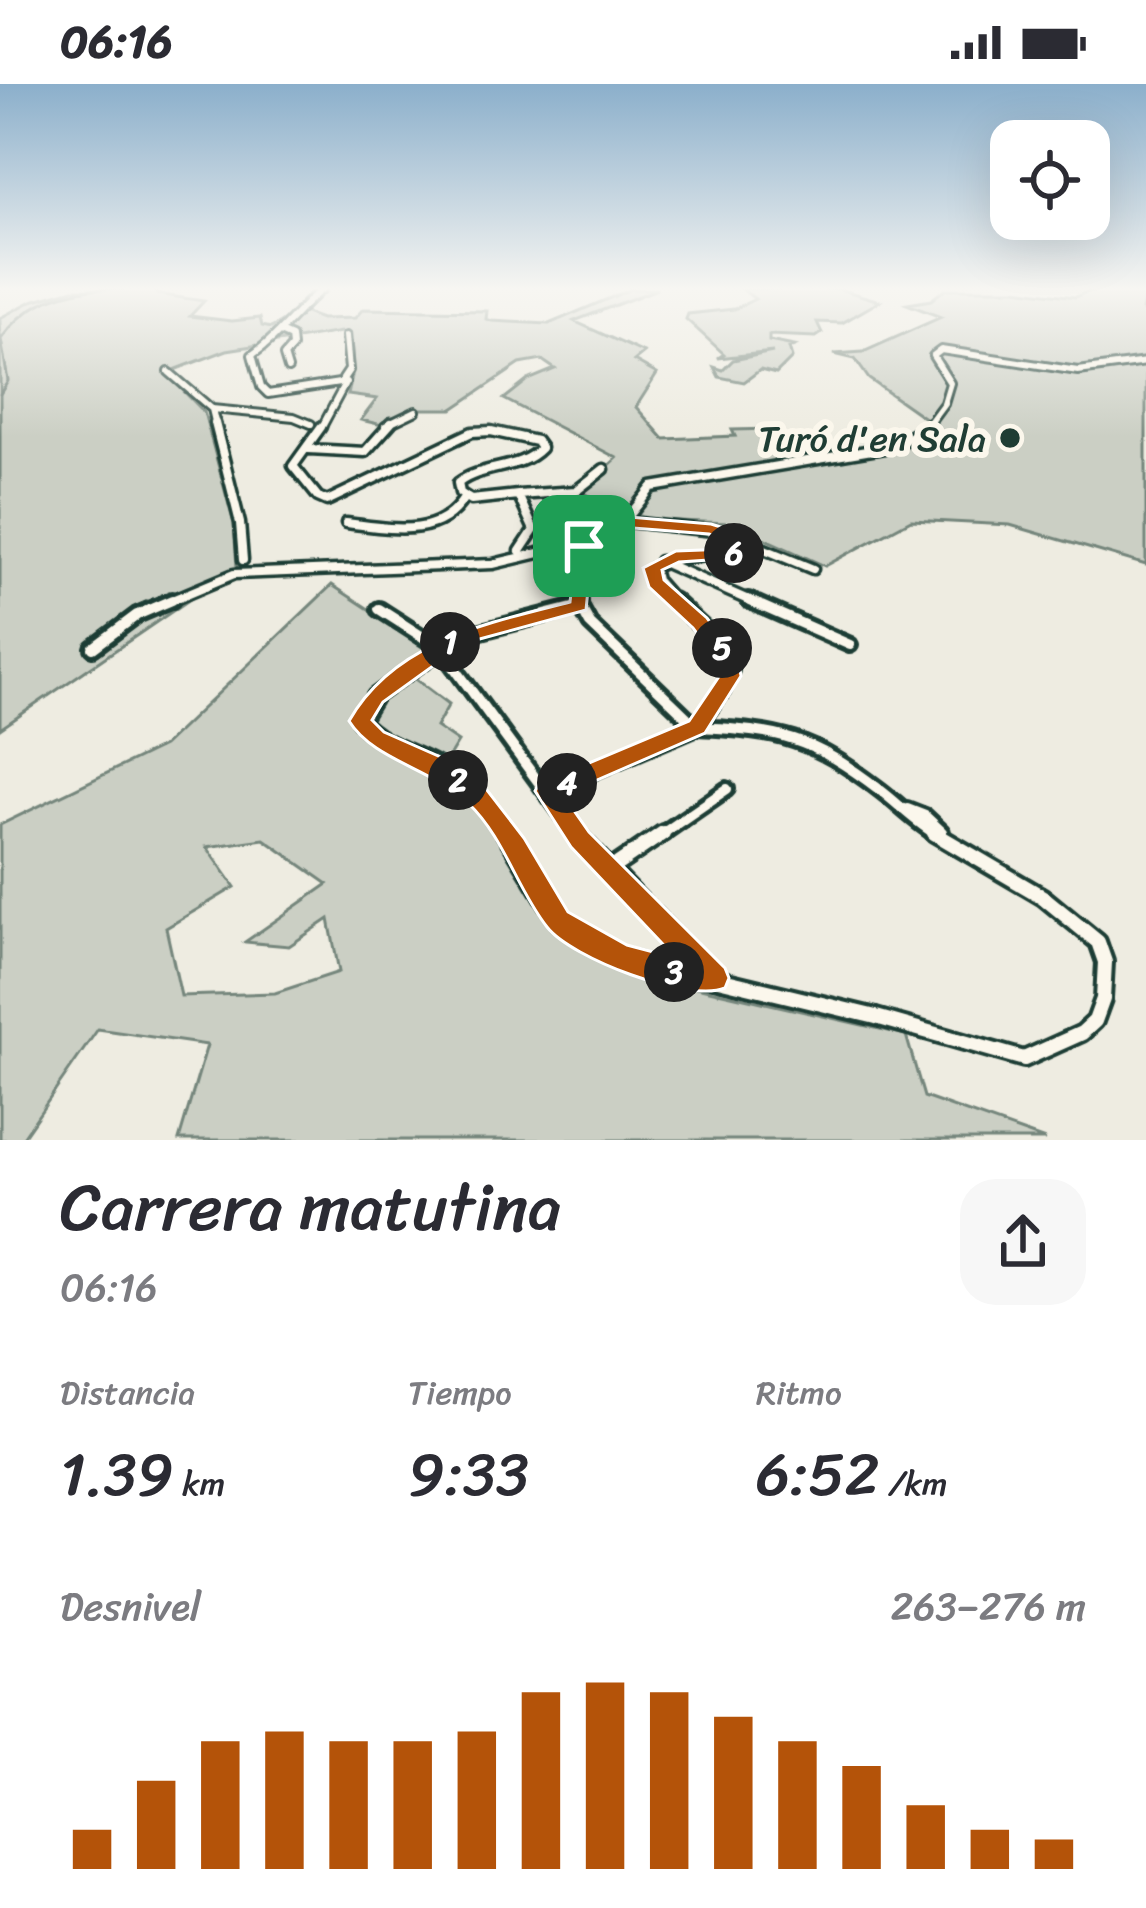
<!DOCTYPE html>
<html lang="es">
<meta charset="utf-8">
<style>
:root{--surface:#fff;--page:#f7f7f7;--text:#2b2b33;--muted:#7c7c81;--accent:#b45309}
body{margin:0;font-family:Sriracha,sans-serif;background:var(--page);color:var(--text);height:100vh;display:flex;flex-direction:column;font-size:45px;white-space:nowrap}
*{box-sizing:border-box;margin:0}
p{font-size:39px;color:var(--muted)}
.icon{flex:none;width:66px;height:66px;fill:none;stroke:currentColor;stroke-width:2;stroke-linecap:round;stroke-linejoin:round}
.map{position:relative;height:1056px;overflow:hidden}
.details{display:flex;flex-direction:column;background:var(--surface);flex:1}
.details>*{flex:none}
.fabs{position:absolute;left:990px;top:36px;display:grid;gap:24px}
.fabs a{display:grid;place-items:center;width:120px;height:120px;border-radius:24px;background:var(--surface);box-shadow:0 12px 48px #0002;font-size:60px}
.pin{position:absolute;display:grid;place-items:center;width:102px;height:102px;color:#fff;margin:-51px;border-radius:24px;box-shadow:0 6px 18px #0006}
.km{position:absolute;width:60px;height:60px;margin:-30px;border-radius:50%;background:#222;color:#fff;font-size:33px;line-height:60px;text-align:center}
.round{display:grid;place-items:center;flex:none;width:126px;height:126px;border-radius:36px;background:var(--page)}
.headline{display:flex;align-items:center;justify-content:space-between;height:204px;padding:0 60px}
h1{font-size:66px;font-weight:600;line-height:90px}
.stats{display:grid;grid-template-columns:repeat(3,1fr);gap:18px;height:204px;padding:12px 60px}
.stats div{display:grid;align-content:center}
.stats b{font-size:60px;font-weight:600}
.stats small{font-size:33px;font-weight:400}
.stats p{font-size:33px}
.chart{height:336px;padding:24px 60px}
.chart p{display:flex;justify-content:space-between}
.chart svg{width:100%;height:216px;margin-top:12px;stroke:var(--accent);stroke-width:6}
.status{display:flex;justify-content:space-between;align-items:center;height:84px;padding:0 60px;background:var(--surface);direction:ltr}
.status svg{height:33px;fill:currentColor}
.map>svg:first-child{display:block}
.green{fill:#cbcfc4;stroke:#75867c;stroke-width:3;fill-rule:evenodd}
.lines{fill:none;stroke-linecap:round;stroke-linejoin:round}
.stream{stroke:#6c7d74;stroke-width:3}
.street-far3-casing{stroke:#1f3d34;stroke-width:12}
.street-far2-casing{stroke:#1f3d34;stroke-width:15}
.street-far1-casing{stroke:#1f3d34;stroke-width:20}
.street-casing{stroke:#1f3d34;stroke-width:22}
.street-far3{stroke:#fbf7ec;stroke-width:6}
.street-far2{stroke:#fbf7ec;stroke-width:8}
.street-far1{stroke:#fbf7ec;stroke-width:10}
.street{stroke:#fbf7ec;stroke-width:14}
.route{fill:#b45309;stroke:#fff;stroke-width:3;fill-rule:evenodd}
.poi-dot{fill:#1f3d34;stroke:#fbf7ec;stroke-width:4.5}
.labels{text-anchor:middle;stroke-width:12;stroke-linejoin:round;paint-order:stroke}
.far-poi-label{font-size:36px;fill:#1f3d34;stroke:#fbf7ec;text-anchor:end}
</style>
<div class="status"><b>06:16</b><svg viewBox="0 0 49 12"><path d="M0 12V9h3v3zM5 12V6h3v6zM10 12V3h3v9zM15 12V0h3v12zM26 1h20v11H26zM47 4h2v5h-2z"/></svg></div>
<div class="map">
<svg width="1146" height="1056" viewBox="0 0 1146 1056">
<rect width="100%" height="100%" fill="#eeece1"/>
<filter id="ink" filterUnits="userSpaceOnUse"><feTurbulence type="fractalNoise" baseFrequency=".00833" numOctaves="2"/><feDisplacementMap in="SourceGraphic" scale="24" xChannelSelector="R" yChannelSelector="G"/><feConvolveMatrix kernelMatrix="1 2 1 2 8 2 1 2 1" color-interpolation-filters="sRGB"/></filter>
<g filter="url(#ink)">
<path class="green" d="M73,205H153L157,210L204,217L190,232L232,237L260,234L262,242L271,244L285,236L313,205H327L302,228L321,235L355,234L363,225L487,227L486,235L492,237L549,240L631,205H657L574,237L644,269L634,277L657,290L636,323L664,355L735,352L732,346L772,345L808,374L900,358L926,335L869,295L855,275L834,270L863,268L941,233L907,220L931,216L945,205H1016L1075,213L1094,205H1146L1142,226L1146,228V481L1010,441L911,436L825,482L730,439L650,436L580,408L617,374L504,315L528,296L555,285L542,276L520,280L453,325H419L382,341L361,336L377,315L348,311L353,288L351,251L341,248L227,266L166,289L204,328L234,440L237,483L0,645V234L32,217Z
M742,205H839L880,217L842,239L817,238L822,249L816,253L769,251V257L794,262L789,264L792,274L776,290L760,286L744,298L719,293L714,283L723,286L733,276L773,268L718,274L724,270L686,235L688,230L734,225L755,215Z
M332,501L430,565L405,587L449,620L436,643L458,658L447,676L497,748L557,848L626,887L906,951L924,1013L1045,1056H179L207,961L98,945L21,1056H0V741L163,662ZM264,755L328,800L245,858L289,862L329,835L339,888L275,909L181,912L166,844L235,803L207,763Z"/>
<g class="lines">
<path class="stream" d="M0,310L8,297L1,255C24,223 52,210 91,205"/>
<defs>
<path id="street-far3" d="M322,205C296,226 280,252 252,271L261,303L268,310L346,298L323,341
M282,249L291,253L292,263L284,272L288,285
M169,288L212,325L216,342
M343,295L349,286L346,252
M212,325L294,333L311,340
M385,342L416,327
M927,342L944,319L950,299L933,272L941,266L1078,287L1146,278"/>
<path id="street-far2" d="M215,339L240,439L243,476
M321,343L293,382L318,413L327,417L472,348L491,347L536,357L541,364C519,387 483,380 458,399L460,409L471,416L518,411L534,446L520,467
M309,365L365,368L391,339
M518,411L576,407L604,385
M629,438L723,448L813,485
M346,439C389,444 438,456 464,414
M660,477L755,519
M165,519L234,490L493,480L614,451L652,403L896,362L930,339
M580,519L584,462
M676,519L656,496L653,484C681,467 714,479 742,462L741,455"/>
<path id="street-far1" d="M673,516L719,558L731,586L722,608L697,643
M748,516L850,561
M580,522L590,540L697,643C781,647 811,653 880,706C900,721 916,739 939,752
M580,522V516
M379,525L440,564L578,752
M93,564L137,531L172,516
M548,707L697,643
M907,725L925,732L942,748
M508,752C487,723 465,696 433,679C406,665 381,660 360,637L375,612L458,553L580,522
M659,752L727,705"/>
<path id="street" d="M505,749L559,838L620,872L660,886L714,894L876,933L1024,975L1082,949L1095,937L1103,915L1105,878L1098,858L1043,813L934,749
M576,749L714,894
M609,786L663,749"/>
</defs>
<use href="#street-far3" class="street-far3-casing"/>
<use href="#street-far2" class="street-far2-casing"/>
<use href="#street-far1" class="street-far1-casing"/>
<use href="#street" class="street-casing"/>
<use href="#street-far3" class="street-far3"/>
<use href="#street-far2" class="street-far2"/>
<use href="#street-far1" class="street-far1"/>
<use href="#street" class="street"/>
</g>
</g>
<linearGradient id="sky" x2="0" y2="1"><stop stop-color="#8bafcb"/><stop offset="0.58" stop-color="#f7f6f2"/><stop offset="1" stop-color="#f7f6f2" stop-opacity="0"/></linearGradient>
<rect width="1146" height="353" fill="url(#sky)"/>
<path class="route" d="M629,433L711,440L747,451L751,462L739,474L679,478L662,486L664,496L707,534L738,574L741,592L705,649L563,711L589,748L725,884L729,894L725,904C688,919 571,874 547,843C517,805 504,753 468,719C433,685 373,676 349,637C394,557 488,539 570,518L577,458L608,447ZM633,444L709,450L733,458L728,465L676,467L643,484L649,503L693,544L720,580V591L689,637L539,700L535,707L571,763L676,874L627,861L568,828L524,754L487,706L445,675L384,648L372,636L383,618L465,559L586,526L592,465L621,455Z"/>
<circle class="poi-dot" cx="1010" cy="354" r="12"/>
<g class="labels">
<g class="far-poi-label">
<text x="986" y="367">Turó d'en Sala</text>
</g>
</g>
</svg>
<div class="fabs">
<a><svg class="icon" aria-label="locate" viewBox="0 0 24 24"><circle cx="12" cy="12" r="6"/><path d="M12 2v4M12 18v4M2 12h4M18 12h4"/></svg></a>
</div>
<div class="pin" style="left:584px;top:462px;background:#1e9e55"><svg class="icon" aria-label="arrive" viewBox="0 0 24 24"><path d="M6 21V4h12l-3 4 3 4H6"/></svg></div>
<b class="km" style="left:450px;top:558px">1</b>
<b class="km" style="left:458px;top:696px">2</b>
<b class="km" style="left:674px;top:888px">3</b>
<b class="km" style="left:567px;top:699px">4</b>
<b class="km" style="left:722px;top:564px">5</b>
<b class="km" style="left:734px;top:469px">6</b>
</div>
<section class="details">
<div class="headline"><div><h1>Carrera matutina</h1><p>06:16</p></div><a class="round"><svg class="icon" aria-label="share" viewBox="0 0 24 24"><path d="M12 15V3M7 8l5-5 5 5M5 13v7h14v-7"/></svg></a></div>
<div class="stats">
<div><p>Distancia</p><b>1.39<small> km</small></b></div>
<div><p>Tiempo</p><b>9:33</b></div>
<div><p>Ritmo</p><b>6:52<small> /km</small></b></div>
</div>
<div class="chart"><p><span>Desnivel</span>263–276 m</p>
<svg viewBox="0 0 160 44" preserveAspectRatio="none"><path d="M5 44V36M15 44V26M25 44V18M35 44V16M45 44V18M55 44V18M65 44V16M75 44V8M85 44V6M95 44V8M105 44V13M115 44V18M125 44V23M135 44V31M145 44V36M155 44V38"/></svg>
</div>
</section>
